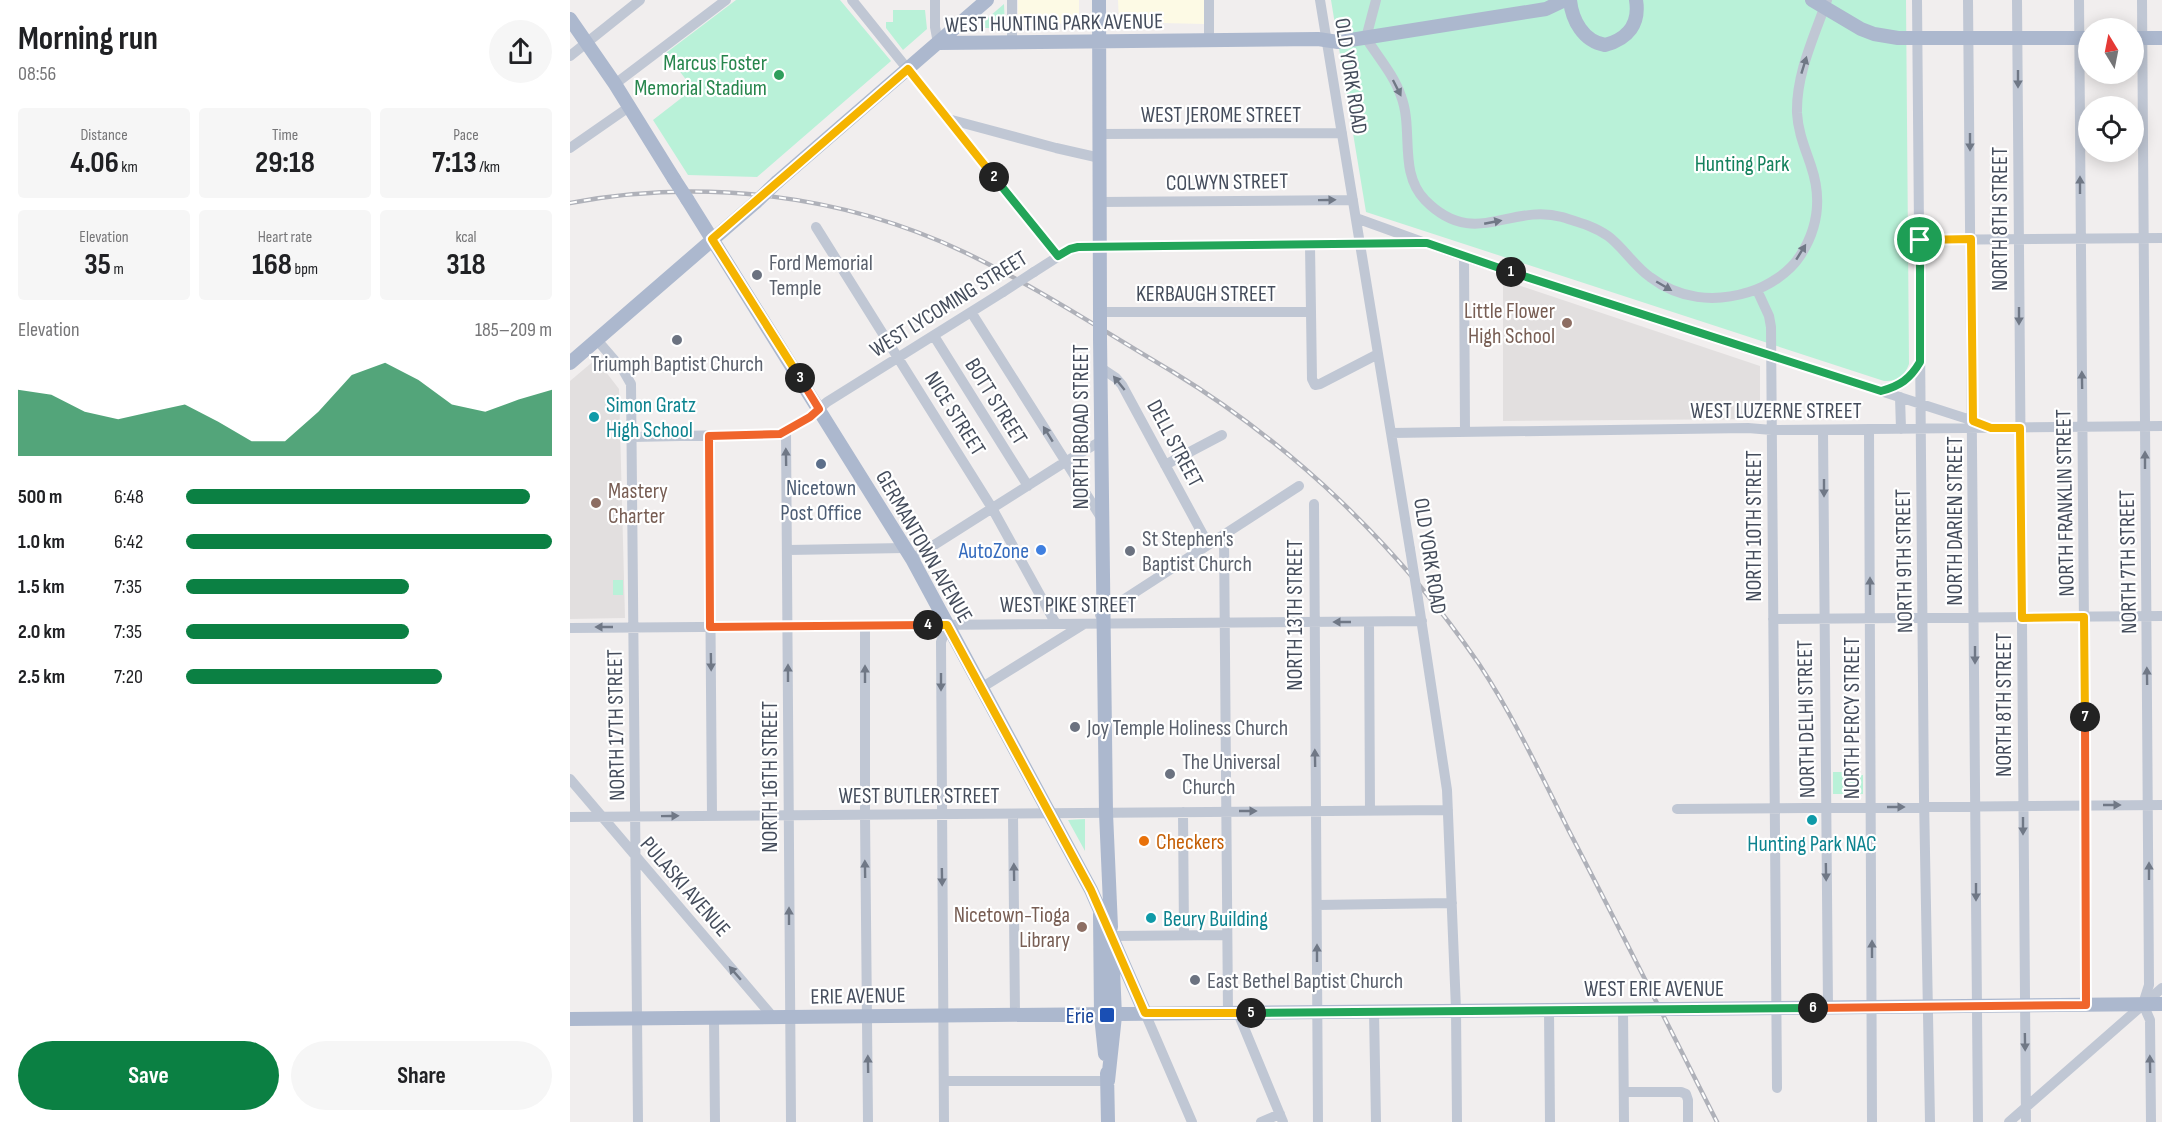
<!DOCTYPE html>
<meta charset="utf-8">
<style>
:root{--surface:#fff;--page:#f6f6f6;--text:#202124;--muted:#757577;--accent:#0b8043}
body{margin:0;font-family:"Sofia Sans Condensed",sans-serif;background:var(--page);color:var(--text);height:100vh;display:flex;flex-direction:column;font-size:22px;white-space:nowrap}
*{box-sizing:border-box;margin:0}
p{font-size:20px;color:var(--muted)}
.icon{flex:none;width:33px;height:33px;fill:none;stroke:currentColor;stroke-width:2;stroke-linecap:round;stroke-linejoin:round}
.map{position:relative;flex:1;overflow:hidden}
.drawer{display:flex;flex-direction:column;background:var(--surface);width:570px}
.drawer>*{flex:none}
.needle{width:39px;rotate:350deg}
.fabs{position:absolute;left:1508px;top:18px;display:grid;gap:12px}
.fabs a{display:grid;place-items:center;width:66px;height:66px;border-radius:50%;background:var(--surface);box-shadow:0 3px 15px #0003;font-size:30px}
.pin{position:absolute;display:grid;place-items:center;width:51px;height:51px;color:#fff;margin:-26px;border:3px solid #fff;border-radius:50%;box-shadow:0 2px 6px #0007}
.km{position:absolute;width:30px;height:30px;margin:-15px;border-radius:50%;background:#222;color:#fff;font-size:16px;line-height:30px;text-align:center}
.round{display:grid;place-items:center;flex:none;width:63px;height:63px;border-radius:32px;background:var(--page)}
.head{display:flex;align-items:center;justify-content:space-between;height:102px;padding:0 18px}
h1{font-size:33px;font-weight:700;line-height:45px}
.figures{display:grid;grid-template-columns:repeat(3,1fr);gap:9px;height:102px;padding:6px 18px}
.figures div{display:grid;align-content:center;border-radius:6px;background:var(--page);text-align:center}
.figures b{font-size:30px;font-weight:700}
.figures small{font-size:16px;font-weight:400}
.figures p{font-size:16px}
.chart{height:168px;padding:12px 18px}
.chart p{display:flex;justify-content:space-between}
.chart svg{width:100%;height:108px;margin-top:6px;fill:var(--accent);opacity:.7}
.action{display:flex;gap:12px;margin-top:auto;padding:12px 18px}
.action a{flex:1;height:69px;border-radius:36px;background:var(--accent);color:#fff;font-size:24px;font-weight:700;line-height:69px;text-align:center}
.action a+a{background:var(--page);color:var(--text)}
ul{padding:0 18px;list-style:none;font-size:20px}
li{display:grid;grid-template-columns:96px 72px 1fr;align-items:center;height:45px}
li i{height:15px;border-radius:8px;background:var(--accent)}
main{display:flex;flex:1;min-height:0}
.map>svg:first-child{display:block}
.commercial{fill:#fdfae5}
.education{fill:#e2dfdf}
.green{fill:#b9f1d8}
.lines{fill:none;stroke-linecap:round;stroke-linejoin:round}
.minor{stroke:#c0c7d4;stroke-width:10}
.major{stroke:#acb8ce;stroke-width:14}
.rail-casing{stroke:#afb1b9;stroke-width:4.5}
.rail{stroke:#fff;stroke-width:2;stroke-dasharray:7;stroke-linecap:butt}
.minor-bridge{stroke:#c0c7d4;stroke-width:10}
.major-bridge{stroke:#acb8ce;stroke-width:14}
.oneway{fill:#707886}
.split-1-casing{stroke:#fff;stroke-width:12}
.split-2-casing{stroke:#fff;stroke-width:12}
.split-3-casing{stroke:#fff;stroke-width:12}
.split-4-casing{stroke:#fff;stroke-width:12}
.split-5-casing{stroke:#fff;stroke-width:12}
.split-6-casing{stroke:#fff;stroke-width:12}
.split-7-casing{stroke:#fff;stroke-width:12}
.split-8-casing{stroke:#fff;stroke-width:12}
.split-1{stroke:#22a559;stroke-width:8}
.split-2{stroke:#22a559;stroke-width:8}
.split-3{stroke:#f5b400;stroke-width:8}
.split-4{stroke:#f0652b;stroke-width:8}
.split-5{stroke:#f5b400;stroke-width:8}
.split-6{stroke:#22a559;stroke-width:8}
.split-7{stroke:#f0652b;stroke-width:8}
.split-8{stroke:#f5b400;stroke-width:8}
.leisure-dot{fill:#2e9e5b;stroke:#fff;stroke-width:2}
.worship-dot{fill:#6b7280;stroke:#fff;stroke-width:2}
.education-dot{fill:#8d6e63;stroke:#fff;stroke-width:2}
.culture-dot{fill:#0f9aa8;stroke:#fff;stroke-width:2}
.service-dot{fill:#5c6f8a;stroke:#fff;stroke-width:2}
.shop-dot{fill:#3f7fe0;stroke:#fff;stroke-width:2}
.food-dot{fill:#e8710a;stroke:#fff;stroke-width:2}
.transit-dot{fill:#1a4fb4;stroke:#fff;stroke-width:2}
.labels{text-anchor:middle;stroke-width:4.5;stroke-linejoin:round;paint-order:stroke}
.street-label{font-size:22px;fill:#454d5c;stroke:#fff}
.leisure-label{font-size:22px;fill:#27864d;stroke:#fff;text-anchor:end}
.park-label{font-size:22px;fill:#12815c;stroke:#fff}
.worship-label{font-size:22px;fill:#5b616d;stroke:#fff;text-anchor:start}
.education-label{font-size:22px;fill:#785e54;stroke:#fff;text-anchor:end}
.culture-label{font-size:22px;fill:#0d838f;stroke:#fff;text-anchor:start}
.service-label{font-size:22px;fill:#4e5e75;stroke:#fff}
.shop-label{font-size:22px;fill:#366cbe;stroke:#fff;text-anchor:end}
.food-label{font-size:22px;fill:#c56008;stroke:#fff;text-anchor:start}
.transit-label{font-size:22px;fill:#164399;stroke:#fff;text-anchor:end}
</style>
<main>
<section class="drawer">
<div class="head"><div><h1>Morning run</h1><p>08:56</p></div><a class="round"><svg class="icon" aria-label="share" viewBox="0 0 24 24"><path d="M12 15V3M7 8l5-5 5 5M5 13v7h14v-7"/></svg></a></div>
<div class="figures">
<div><p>Distance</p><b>4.06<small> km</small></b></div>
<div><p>Time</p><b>29:18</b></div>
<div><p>Pace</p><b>7:13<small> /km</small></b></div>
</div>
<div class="figures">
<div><p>Elevation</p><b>35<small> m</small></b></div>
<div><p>Heart rate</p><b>168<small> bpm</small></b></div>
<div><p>kcal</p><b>318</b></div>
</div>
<div class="chart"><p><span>Elevation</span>185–209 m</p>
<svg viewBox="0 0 160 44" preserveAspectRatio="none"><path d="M0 44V17L10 19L20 26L30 29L40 26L50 23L60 30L70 38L80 38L90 26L100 11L110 6L120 13L130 23L140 26L150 21L160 17V44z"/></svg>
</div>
<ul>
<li><b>500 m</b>6:48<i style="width:94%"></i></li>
<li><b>1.0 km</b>6:42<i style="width:100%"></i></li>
<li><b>1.5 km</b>7:35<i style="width:61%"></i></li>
<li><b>2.0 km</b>7:35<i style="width:61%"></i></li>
<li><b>2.5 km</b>7:20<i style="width:70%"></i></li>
</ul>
<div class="action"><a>Save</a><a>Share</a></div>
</section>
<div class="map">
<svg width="1592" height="1122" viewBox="0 0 1592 1122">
<rect width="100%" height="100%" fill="#f1eeee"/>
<path class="commercial" d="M448,0H509V23L448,25Z
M548,0H634L635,24L549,22Z"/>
<path class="education" d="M933,280L1190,366V419L933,421Z
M26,359L49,389L55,618L0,619V381Z"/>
<path class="green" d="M166,0H270L321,61L187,177L118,175L83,120L123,89L96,53Z
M761,0H1336L1339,364C1334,377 1327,382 1314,381L796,212Z
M434,4L435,28H406Z
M323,10H355L357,29L333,50L316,28V22H323Z
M43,580H53V595H43Z
M1263,772H1278V775H1293V794H1263Z
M515,819V851L498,820Z"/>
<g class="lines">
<path class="minor" d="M282,0L488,256
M365,0V27L368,43
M442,0V42
M639,0V40
M750,0L840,549
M806,0L796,38C808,57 824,75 831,96C844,130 828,172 855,200C904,250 939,203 992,217C1008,222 1024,226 1038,236C1053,247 1064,266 1080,277C1109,299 1144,303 1179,292C1197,287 1219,273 1230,256C1249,227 1252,198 1241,166C1235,148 1228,132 1227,113C1226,74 1244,37 1257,0
M1347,0L1354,798L1360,1122
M1398,0L1408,1122
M1447,0L1456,1122
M1509,0L1517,1005
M1572,0L1579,985L1573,1004L1580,1020L1581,1122
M0,56L70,0
M45,84L156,0
M378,119L486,148L530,158
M530,134L772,133
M0,148L59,107
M530,202L783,200
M786,218L894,257L1407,422
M246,227L422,508L486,624
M1350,240L1592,238
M740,245L742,379L745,385L750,384L808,354
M894,257L895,431
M464,272L500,249L508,247L848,243
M1187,290L1199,316L1201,327L1207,1088
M401,312L532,519
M530,312H741
M364,336L458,486
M27,340L53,370L61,384L68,1122
M531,368L546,378L552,385L638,544
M1311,390C1331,386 1340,379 1350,362
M1330,397L1331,429
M1299,429L1302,1122
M1253,430L1258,1008
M216,432L221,1122
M821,433L1178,428L1202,430L1592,426
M139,436L142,816
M62,437L210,434L240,417L257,402L433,292
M595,465L652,435
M744,504L748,1122
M654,535L658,1013
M218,550L335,548
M342,559L495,462L531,441
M848,599L877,790L886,1009L887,1122
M530,615L729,486
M1203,619L1592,616
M799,622L800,811
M295,625V815L298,1122
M0,628L852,621
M411,688L514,624
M0,779L203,1017
M1107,809L1592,805
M613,812L614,935
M443,814L445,1015
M0,817L878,810
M747,905L882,903
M542,936L657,935
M1053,1009L1054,1122
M979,1010L980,1122
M804,1011L806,1122
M575,1013L622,1122
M668,1013L713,1122
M144,1018L145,1122
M374,1081H538
M1054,1092H1111L1116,1094L1118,1100V1122
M374,1122L371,642L377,625
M691,1122L710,1114
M1439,1122L1592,988"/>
<path class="major" d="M529,0L530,315
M1000,0C1002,20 1013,41 1035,45C1058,39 1070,24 1066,0
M1242,0L1291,29L1304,34L1328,38H1518
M0,19L45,84L104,179
M1563,38H1592
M368,43L748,39L768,42L976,9L995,0
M207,182L417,0
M117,199L342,559L521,890L575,1013
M530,338L536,813L541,927
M0,363L186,202
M530,914L531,1016L535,1054
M1104,1009L1592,1004
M0,1019L1082,1009
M537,1073L538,1122
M538,1081L545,1016L542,946"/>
<defs>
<path id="rail" d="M0,203C132,178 272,194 394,252C467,287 535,332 603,372C724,446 829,547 909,664C944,717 971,775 999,831C1049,927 1098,1025 1147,1122"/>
</defs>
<use href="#rail" class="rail-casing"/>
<use href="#rail" class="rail"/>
<path class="minor-bridge" d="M433,292L464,272
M840,549L848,599"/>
<path class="major-bridge" d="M104,179L117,199
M186,202L207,182
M530,315V338
M1082,1009H1104"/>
</g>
<defs><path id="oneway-solid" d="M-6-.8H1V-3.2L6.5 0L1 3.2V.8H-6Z" transform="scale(1.5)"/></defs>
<g class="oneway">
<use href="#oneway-solid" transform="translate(1234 65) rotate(-73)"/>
<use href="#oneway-solid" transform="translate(1448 79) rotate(90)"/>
<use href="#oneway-solid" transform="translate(827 88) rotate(63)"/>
<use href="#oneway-solid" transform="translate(1400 142) rotate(90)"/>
<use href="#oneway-solid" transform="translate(1510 185) rotate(-90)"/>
<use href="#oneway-solid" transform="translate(757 200) rotate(-1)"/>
<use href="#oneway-solid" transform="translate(923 222) rotate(-11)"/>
<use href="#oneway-solid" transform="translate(1231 252) rotate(-58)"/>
<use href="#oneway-solid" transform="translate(1094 286) rotate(30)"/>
<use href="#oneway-solid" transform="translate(1449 316) rotate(90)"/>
<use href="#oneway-solid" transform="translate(1512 380) rotate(-91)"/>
<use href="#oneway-solid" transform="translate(549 383) rotate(-129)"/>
<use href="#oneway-solid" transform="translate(478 434) rotate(-122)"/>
<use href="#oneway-solid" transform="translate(216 457) rotate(-91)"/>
<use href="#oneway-solid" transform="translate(1575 460) rotate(-90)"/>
<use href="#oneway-solid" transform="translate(1254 488) rotate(90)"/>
<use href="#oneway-solid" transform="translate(1300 586) rotate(-90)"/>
<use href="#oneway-solid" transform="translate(772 622) rotate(180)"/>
<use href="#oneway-solid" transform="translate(34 627) rotate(180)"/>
<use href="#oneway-solid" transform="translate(1405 655) rotate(90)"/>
<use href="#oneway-solid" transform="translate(141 662) rotate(89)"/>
<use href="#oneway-solid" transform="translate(218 673) rotate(-90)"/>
<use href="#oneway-solid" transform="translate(295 674) rotate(-90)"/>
<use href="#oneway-solid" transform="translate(1577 676) rotate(-91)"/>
<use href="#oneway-solid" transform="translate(371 682) rotate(90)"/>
<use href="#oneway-solid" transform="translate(745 758) rotate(-91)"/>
<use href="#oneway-solid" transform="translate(1542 805)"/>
<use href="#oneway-solid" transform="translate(1326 807)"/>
<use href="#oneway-solid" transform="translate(678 811)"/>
<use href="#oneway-solid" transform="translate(100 816) rotate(-1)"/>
<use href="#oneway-solid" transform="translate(1453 826) rotate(90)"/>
<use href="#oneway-solid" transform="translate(295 869) rotate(-91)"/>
<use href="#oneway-solid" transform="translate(1579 871) rotate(-90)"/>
<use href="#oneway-solid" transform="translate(444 872) rotate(-91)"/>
<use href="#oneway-solid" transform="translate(1256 872) rotate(89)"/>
<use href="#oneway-solid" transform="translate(372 877) rotate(89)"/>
<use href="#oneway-solid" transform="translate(1406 892) rotate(90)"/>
<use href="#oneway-solid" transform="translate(219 916) rotate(-90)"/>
<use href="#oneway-solid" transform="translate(1302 949) rotate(-90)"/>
<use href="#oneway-solid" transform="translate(747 953) rotate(-90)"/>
<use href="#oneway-solid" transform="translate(165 973) rotate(-131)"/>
<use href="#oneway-solid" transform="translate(1455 1042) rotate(89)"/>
<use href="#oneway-solid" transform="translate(298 1064) rotate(-91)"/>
<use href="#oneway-solid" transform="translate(1580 1064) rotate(-91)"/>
</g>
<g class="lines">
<defs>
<path id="split-1" d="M941,272L1311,391C1330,386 1340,379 1350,362V240"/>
<path id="split-2" d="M424,177L488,256L500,249L508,247L848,243H857L941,272"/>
<path id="split-3" d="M230,378L142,239L338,69L424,177"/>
<path id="split-4" d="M230,378L249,409L240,417L210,434L139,436L140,627L358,625"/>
<path id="split-5" d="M358,625H377L521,890L575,1013H681"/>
<path id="split-6" d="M681,1013L1243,1008"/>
<path id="split-7" d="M1243,1008L1516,1005L1515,717"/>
<path id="split-8" d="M1350,240L1401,239L1403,421L1421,428H1450L1452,618L1514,617L1515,717"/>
</defs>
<use href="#split-1" class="split-1-casing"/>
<use href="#split-2" class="split-2-casing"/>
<use href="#split-3" class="split-3-casing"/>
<use href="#split-4" class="split-4-casing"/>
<use href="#split-5" class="split-5-casing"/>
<use href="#split-6" class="split-6-casing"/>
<use href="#split-7" class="split-7-casing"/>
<use href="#split-8" class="split-8-casing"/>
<use href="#split-1" class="split-1"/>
<use href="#split-2" class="split-2"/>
<use href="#split-3" class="split-3"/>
<use href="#split-4" class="split-4"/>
<use href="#split-5" class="split-5"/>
<use href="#split-6" class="split-6"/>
<use href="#split-7" class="split-7"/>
<use href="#split-8" class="split-8"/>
</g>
<circle class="leisure-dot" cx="209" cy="75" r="6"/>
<g class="worship-dot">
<circle cx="187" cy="275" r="6"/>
<circle cx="107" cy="340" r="6"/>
<circle cx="560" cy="551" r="6"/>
<circle cx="505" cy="727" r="6"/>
<circle cx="600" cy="774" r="6"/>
<circle cx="625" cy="980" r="6"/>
</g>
<g class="education-dot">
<circle cx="997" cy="323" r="6"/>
<circle cx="26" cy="503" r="6"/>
<circle cx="512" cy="927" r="6"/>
</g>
<g class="culture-dot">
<circle cx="24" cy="417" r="6"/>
<circle cx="1242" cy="820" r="6"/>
<circle cx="581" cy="918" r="6"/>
</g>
<circle class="service-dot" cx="251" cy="464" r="6"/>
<circle class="shop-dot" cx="471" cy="550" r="6"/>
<circle class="food-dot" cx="574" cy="841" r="6"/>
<rect class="transit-dot" x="529" y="1007" width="16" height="16" rx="3"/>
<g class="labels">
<g class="street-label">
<text transform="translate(484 22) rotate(-1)" y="8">WEST HUNTING PARK AVENUE</text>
<text transform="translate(782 76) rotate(81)" y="8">OLD YORK ROAD</text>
<text x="651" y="122">WEST JEROME STREET</text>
<text transform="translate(657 181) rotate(-1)" y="8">COLWYN STREET</text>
<text transform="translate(1429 219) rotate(-90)" y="8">NORTH 8TH STREET</text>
<text x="636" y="301">KERBAUGH STREET</text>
<text transform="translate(378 303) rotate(-32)" y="8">WEST LYCOMING STREET</text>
<text transform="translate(427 401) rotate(58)" y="8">BOTT STREET</text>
<text x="1206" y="418">WEST LUZERNE STREET</text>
<text transform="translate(386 413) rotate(58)" y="8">NICE STREET</text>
<text transform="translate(510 427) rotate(-90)" y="8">NORTH BROAD STREET</text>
<text transform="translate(606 443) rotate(62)" y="8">DELL STREET</text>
<text transform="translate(1494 503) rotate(-91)" y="8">NORTH FRANKLIN STREET</text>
<text transform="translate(1384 521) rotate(-90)" y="8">NORTH DARIEN STREET</text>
<text transform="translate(1183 526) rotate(-90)" y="8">NORTH 10TH STREET</text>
<text transform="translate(355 546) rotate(60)" y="8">GERMANTOWN AVENUE</text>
<text transform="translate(861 556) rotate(81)" y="8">OLD YORK ROAD</text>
<text transform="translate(1333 561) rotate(-91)" y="8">NORTH 9TH STREET</text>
<text transform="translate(1557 562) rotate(-91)" y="8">NORTH 7TH STREET</text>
<text x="498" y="612">WEST PIKE STREET</text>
<text transform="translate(724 615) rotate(-90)" y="8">NORTH 13TH STREET</text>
<text transform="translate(1433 705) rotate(-90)" y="8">NORTH 8TH STREET</text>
<text transform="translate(1281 718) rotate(-90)" y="8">NORTH PERCY STREET</text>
<text transform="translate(1235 719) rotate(-91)" y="8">NORTH DELHI STREET</text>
<text transform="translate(45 725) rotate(-91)" y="8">NORTH 17TH STREET</text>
<text transform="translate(199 777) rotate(-90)" y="8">NORTH 16TH STREET</text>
<text x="349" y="803">WEST BUTLER STREET</text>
<text transform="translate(116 886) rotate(49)" y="8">PULASKI AVENUE</text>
<text x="1084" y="996">WEST ERIE AVENUE</text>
<text transform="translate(288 995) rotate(-1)" y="8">ERIE AVENUE</text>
</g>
<g class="leisure-label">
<text x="197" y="70">Marcus Foster<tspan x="197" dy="25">Memorial Stadium</tspan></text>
</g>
<g class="park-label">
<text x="1172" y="171">Hunting Park</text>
</g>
<g class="worship-label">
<text x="199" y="270">Ford Memorial<tspan x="199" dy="25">Temple</tspan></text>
<text x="107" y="371" text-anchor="middle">Triumph Baptist Church</text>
<text x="572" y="546">St Stephen's<tspan x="572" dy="25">Baptist Church</tspan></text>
<text x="517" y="735">Joy Temple Holiness Church</text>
<text x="612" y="769">The Universal<tspan x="612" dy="25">Church</tspan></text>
<text x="637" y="988">East Bethel Baptist Church</text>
</g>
<g class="education-label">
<text x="985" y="318">Little Flower<tspan x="985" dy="25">High School</tspan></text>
<text x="38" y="498" text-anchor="start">Mastery<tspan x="38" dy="25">Charter</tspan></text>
<text x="500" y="922">Nicetown-Tioga<tspan x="500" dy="25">Library</tspan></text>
</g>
<g class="culture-label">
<text x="36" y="412">Simon Gratz<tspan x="36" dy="25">High School</tspan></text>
<text x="1242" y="851" text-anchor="middle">Hunting Park NAC</text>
<text x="593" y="926">Beury Building</text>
</g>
<g class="service-label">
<text x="251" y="495">Nicetown<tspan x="251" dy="25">Post Office</tspan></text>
</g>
<g class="shop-label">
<text x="459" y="558">AutoZone</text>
</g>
<g class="food-label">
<text x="586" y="849">Checkers</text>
</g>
<g class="transit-label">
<text x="524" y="1023">Erie</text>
</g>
</g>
</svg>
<div class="fabs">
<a><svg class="needle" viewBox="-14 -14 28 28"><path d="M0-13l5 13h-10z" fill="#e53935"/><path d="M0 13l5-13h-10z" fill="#757577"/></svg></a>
<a><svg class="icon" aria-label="locate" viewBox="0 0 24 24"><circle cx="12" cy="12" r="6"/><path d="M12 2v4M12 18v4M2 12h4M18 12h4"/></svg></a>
</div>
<div class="pin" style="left:1350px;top:240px;background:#1e9e55"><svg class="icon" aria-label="arrive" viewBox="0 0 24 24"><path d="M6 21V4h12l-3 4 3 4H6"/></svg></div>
<b class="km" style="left:941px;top:272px">1</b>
<b class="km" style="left:424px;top:177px">2</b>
<b class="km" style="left:230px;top:378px">3</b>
<b class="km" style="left:358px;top:625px">4</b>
<b class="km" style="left:681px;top:1013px">5</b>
<b class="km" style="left:1243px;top:1008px">6</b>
<b class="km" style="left:1515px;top:717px">7</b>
</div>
</main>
